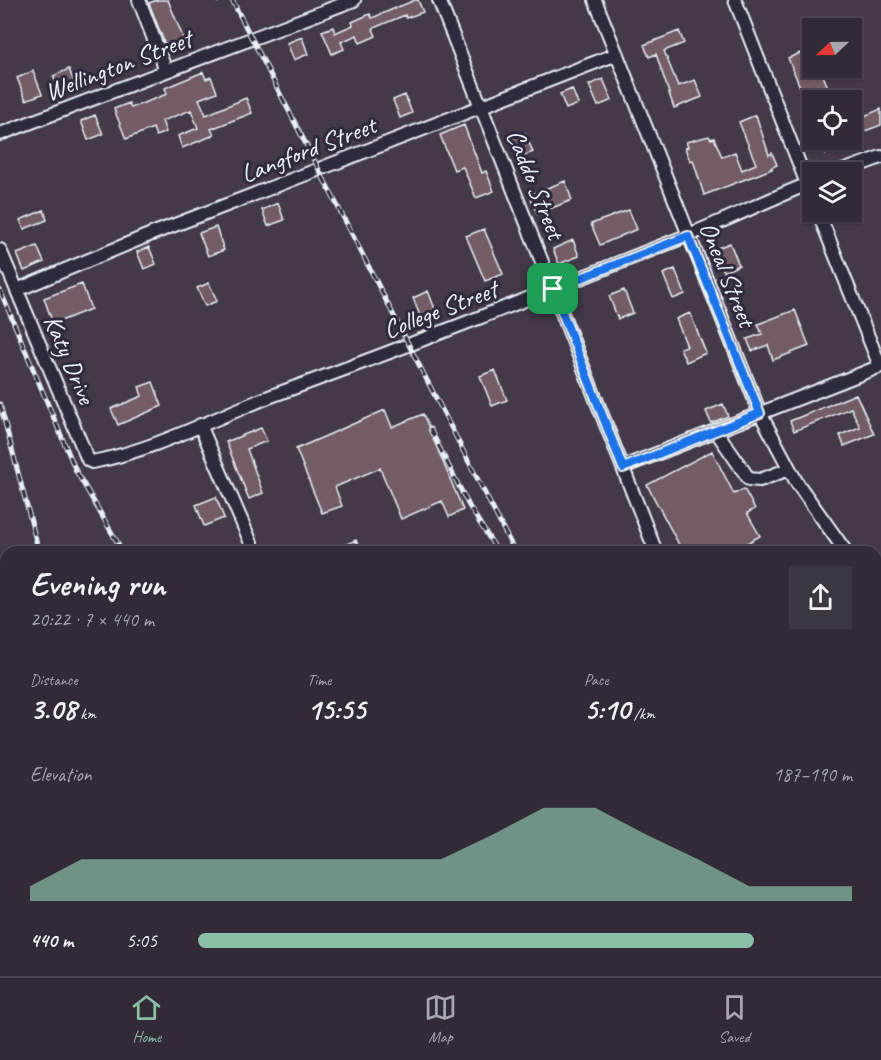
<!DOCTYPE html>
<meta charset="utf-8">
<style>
:root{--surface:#322b37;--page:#3d3742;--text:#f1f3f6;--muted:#a8a7ad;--line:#4d4752;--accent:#8abfa5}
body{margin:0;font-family:Caveat,sans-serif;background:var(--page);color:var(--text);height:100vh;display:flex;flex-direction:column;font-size:22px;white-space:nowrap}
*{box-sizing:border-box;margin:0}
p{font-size:20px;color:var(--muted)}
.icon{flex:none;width:33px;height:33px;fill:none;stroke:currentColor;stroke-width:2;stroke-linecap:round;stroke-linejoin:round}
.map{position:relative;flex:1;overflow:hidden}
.sheet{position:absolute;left:0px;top:546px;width:882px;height:430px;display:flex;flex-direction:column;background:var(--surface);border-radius:18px 18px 0 0;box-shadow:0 2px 4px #0004,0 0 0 2px var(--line)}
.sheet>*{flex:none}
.needle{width:39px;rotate:248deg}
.buttons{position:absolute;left:802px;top:18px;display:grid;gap:12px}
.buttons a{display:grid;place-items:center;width:60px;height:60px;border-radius:0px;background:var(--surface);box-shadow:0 2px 4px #0004,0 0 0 2px var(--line);font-size:30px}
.pin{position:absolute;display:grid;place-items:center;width:51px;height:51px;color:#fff;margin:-26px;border-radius:12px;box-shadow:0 3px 9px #0006}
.round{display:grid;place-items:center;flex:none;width:63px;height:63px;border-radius:0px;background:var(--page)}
.headline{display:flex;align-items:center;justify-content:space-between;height:102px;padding:0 30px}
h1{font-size:33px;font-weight:700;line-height:45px}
.metrics{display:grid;grid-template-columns:repeat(3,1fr);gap:9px;height:102px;padding:6px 30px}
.metrics div{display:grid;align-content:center}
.metrics b{font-size:30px;font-weight:700}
.metrics small{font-size:16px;font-weight:400}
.metrics p{font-size:16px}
.chart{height:168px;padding:12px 30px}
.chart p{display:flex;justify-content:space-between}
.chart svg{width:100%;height:108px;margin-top:6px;fill:var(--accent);opacity:.7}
ul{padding:0 30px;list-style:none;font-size:20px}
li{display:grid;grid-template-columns:96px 72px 1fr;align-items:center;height:45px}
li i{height:15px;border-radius:8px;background:var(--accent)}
.dock{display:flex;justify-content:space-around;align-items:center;height:84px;border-top:2px solid var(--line);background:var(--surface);font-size:16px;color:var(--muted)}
.dock a{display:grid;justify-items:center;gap:3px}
.dock .selected{color:var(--accent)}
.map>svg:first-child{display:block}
.green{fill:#5e695e;stroke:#a3adab;stroke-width:1.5}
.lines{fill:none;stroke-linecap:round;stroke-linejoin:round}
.stream{stroke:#8b9cab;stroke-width:3}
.building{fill:#735b64;stroke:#e8f1f8;stroke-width:1.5}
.minor-casing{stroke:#e8f1f8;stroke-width:16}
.minor{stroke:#2f2a3d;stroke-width:12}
.rail-casing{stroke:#e8f1f8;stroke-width:5}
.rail{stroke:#2f2a3d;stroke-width:3;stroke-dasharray:9;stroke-linecap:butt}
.route-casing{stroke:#fff;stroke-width:12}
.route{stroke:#1a73e8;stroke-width:8}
.labels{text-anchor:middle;stroke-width:6;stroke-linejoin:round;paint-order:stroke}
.street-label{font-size:26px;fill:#e8f1f8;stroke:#2f2a3d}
</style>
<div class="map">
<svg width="881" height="976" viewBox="0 0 881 976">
<rect width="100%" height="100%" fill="#433949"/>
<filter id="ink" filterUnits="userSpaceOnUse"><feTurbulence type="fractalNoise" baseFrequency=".0167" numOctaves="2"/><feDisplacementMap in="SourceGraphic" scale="12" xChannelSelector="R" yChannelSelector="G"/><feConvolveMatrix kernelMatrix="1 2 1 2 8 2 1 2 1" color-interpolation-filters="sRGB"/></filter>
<g filter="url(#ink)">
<path class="green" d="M713,970L716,976H253L252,971Z"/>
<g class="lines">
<path class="stream" d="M217,0L218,2"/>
</g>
<path class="building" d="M157,0H168L184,40L166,47L149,3Z
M415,0H418L423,12L406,18L405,15L376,27L373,29L376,36L360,43L357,35L341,42L344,49L332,54L322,31L333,27L335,33L353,25L352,22L370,14L372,18Z
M679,31L684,43L664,51L678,86L695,80L702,97L674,108L656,54L649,57L644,45Z
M302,37L308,54L294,60L287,43Z
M813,48V76L822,73L829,90L813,96V118L788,58Z
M69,69L74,82L59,88L53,76Z
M33,71L42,94L26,100L17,78Z
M203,72L206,79L211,77L217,92L199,99L206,115L246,98L252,113L211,129L214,135L182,148L178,136L198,128L191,110L162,121L166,132L156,136L153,128L126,139L114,109L129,103L131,108L167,94L165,88Z
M603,79L612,100L598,106L589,85Z
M572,89L578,104L566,109L560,94Z
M405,95L412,113L400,118L393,100Z
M881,109V125L852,136V121Z
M95,115L103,134L88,140L81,121Z
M756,115L769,155L772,153L777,165L771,168L772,169L704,195L693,160L690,161L685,148L688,147L686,142L709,136L711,139L714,138L722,157L735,152L742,170L756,164L739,122Z
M464,125L482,173L486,171L494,191L476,198L463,167L454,170L440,135Z
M525,133L533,152L520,157L512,138Z
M820,140H836L840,148L826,154Z
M565,181L572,200L537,214L530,195Z
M278,203L284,220L268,226L262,210Z
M44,210L47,220L24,229L20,220Z
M629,210L637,229L600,245L591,224Z
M216,227L224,250L208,256L199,233Z
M484,229L503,274L485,281L466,236Z
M573,240L579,256L559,264L553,249Z
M730,243L739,265L724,272L715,249Z
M37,246L44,262L24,271L17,254Z
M149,247L156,264L144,269L137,252Z
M675,269L685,294L673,299L663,274Z
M209,283L217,301L205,306L197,288Z
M82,284L91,309L53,324L44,298Z
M624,290L633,313L618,319L609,296Z
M428,291L437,314L422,321L413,298Z
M795,310L809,346L773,360L768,345L752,351L747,339L762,334L758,324Z
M690,313L706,353L686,362L680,348L687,346L676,319Z
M495,370L507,400L492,406L480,376Z
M153,382L162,406L118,425L111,409L142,396L139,387Z
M856,394L874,434L844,446L840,435L860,427L851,408L794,431L790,421Z
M723,404L728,416L711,423L706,411Z
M385,410L392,427L423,414L463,510L449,517L442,501L401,519L380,468L335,487L342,506L322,513L296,449Z
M261,428L267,441L247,449L263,493L249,499L226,442Z
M712,451L734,494L744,489L755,509L747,513L760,536L736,549L738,552H683L647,485Z
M216,497L224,518L204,526L196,505Z
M356,540L361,552H328Z"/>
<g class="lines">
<defs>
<path id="minor" d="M139,0L166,71
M439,0L656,552
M595,0L760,413L797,483L846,552
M735,0L813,199
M0,134L354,0
M840,172L881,157
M818,212L880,366
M0,250L88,460L92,462C156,450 213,418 274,395C412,345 548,291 684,237C727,220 769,199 813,182
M17,290L154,233L617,54
M200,425L255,552
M716,431L749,479L760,480L789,469
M623,467L881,366
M876,587L881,592
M876,673L881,671
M0,845L6,861
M876,904L881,903
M50,970L52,976
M4,976L19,970"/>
</defs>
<use href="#minor" class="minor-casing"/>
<use href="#minor" class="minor"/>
<defs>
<path id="rail" d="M232,0L515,552
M0,290L76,471L123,552
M0,404L39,552
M430,429L469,506L498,552
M148,970L149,976
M730,970L733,976
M781,970L792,976"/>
</defs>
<use href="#rail" class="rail-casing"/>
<use href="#rail" class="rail"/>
</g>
</g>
<g class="lines" filter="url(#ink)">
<defs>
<path id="route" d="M688,236L760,413L623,468L553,289Z"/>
</defs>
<use href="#route" class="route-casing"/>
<use href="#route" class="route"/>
</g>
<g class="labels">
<g class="street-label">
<text transform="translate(118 65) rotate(-21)" y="9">Wellington Street</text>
<text transform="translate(308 149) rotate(-21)" y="9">Langford Street</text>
<text transform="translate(536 184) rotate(68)" y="9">Caddo Street</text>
<text transform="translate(728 274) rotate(68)" y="9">Oneal Street</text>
<text transform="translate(440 309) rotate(-21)" y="9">College Street</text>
<text transform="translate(70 359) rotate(67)" y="9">Katy Drive</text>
</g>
</g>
</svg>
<div class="buttons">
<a><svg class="needle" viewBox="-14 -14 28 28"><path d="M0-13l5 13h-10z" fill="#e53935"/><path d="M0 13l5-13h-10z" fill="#a8a7ad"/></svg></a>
<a><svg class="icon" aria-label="locate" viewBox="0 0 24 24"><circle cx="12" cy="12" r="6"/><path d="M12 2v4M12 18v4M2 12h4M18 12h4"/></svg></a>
<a><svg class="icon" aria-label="layers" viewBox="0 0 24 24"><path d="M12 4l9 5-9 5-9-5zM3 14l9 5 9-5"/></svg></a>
</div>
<div class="pin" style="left:553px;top:289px;background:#1e9e55"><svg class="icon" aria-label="arrive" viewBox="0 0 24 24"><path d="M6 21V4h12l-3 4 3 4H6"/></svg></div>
<section class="sheet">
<div class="headline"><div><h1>Evening run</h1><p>20:22 · 7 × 440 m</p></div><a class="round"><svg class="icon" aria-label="share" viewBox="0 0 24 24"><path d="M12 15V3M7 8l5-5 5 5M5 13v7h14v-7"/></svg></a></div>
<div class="metrics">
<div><p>Distance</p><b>3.08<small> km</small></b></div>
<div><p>Time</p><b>15:55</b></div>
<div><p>Pace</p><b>5:10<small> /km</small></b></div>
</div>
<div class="chart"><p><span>Elevation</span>187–190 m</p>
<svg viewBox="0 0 160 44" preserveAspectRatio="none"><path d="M0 44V38L10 27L20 27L30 27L40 27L50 27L60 27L70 27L80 27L90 17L100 6L110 6L120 17L130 27L140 38L150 38L160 38V44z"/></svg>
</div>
<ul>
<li><b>440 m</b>5:05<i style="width:85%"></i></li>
</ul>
</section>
</div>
<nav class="dock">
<a class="selected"><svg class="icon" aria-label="home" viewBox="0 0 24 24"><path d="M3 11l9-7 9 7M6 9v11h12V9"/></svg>Home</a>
<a><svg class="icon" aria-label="map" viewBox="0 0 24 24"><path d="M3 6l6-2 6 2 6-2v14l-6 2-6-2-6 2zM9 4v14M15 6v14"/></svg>Map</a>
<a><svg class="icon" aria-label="saved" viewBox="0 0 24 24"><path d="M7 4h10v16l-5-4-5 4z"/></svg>Saved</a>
</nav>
